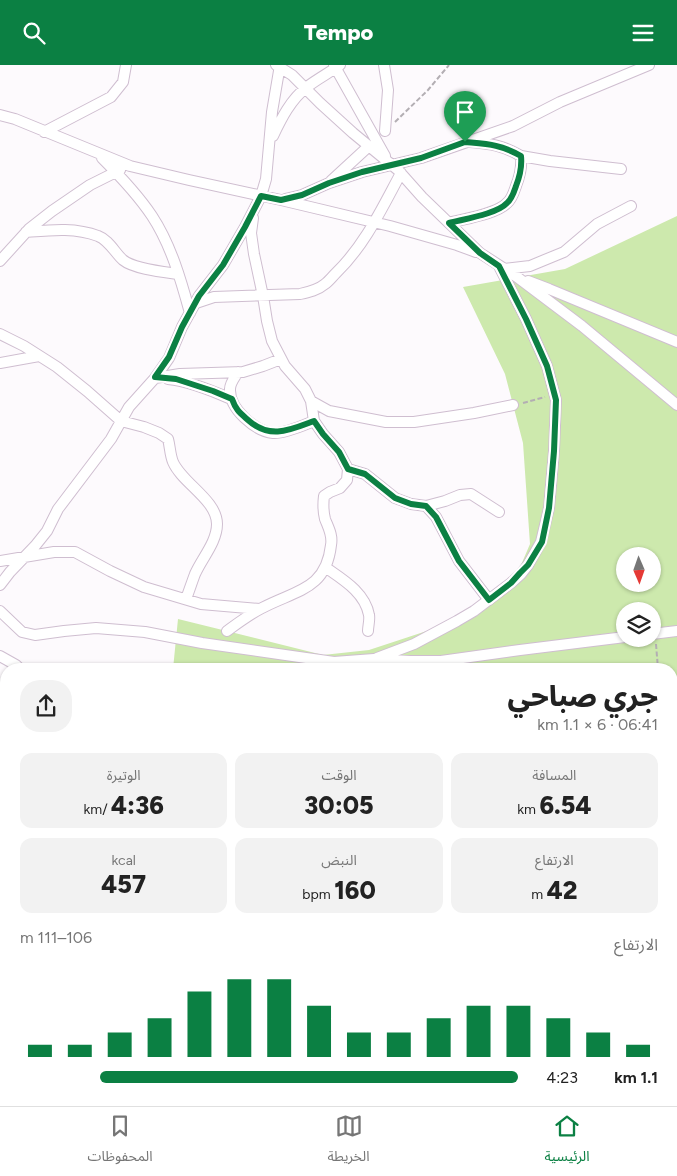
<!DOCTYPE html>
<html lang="ar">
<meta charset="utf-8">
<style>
:root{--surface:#fff;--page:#f2f2f2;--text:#222;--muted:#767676;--line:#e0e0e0;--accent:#0b8043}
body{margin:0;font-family:Figtree,"Noto Sans Arabic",sans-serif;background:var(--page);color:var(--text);direction:rtl;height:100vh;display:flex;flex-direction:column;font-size:19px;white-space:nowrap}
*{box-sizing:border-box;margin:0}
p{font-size:16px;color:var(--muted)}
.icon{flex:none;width:28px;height:28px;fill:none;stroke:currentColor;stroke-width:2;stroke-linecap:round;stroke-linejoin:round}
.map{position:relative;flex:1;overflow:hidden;direction:ltr}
.drawer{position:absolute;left:0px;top:598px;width:678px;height:444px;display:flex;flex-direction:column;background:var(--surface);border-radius:20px 20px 0 0;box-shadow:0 1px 4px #0004;direction:rtl}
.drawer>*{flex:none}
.needle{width:32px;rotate:178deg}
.tools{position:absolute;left:616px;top:482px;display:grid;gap:10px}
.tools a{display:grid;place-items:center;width:45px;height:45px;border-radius:50%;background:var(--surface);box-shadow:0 1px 4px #0004;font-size:25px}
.pin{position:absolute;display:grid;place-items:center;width:42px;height:42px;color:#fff;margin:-51px -21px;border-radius:50% 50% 50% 0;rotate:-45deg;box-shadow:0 0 5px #0007}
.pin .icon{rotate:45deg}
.round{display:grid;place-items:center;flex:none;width:52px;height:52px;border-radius:20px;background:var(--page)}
.summary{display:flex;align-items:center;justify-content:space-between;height:85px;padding:0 20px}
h1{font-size:28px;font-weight:800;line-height:38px}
.figures{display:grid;grid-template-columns:repeat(3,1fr);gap:8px;height:85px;padding:5px 20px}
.figures div{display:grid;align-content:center;border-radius:12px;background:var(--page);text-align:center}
.figures b{font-size:25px;font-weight:800}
.figures small{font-size:14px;font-weight:400}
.figures p{font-size:14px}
.chart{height:140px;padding:10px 20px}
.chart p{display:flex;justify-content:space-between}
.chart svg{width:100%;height:90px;margin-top:5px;stroke:var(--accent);stroke-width:6}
ul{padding:0 20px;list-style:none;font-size:16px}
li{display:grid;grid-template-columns:80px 60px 1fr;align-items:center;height:38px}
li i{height:12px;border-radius:6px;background:var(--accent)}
header{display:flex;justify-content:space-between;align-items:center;height:65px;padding:0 20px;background:var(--accent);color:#fff;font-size:22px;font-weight:800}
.tabs{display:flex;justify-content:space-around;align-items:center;height:70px;border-top:1px solid var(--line);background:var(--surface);font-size:14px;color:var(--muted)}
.tabs a{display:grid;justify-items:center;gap:2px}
.tabs .selected{color:var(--accent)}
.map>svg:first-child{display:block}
.green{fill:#cde9ad;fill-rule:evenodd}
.water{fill:#54bde4;stroke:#4b92b0}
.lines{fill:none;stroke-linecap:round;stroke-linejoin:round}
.stream{stroke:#4b92b0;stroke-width:2.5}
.minor-casing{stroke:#cfbed0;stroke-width:12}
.path{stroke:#b3aeb3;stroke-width:2;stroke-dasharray:5 2.5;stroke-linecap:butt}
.minor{stroke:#fff;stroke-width:10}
.route-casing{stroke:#fff;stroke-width:10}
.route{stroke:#0b8043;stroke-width:6}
</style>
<header><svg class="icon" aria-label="menu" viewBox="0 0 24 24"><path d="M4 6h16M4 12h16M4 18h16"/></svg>Tempo<svg class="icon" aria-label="search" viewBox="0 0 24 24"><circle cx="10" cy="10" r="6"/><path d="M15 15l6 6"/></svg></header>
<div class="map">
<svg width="677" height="1041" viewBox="0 0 677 1041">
<rect width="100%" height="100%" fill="#fdfafd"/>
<path class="green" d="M677,151V1041H361L355,1035H671V604H173L178,554L323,590L369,585L451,558L518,507L530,479L523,378L505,309L463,222L565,204ZM625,491H652V519H625ZM625,546H652V574H625Z
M0,918L6,926V1035H154L151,1041H0Z
M174,1035H270L280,1041H169L171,1037Z"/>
<path class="water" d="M270,1035H355L361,1041H280Z"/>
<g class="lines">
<path class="stream" d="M406,1035L413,1041
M473,1035V1041"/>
<defs>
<path id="minor" d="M276,0L292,10L320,38L353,68L398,105L422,132L480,188L517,212L582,261L677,340
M334,0L385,91
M384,0L388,25L385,66
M0,50L15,54L130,101L189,115L281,135L390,161L457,180L476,187
M44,67L111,32L123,17L126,0
M273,71C281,54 291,34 307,22C317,14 329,8 340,0
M521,91L550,96L621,104
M102,93C120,111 138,130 152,151C171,180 181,215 190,248
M331,116L369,81
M285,134L302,130L329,118L362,107L421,93L513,61L560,37L649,0
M449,158C463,154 497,149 507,138C512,134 514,127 516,121C520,111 522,101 521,91C502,80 491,79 470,77
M26,167C50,165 75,162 98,171C109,175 115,188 123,195C134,204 164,207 178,209
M0,196L29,164L52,146L90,120L120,105
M504,204L530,201L564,187L597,159L631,141
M528,216L549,224L677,277
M196,238L214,232L300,229C309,227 318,225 325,219C329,216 332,212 336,208C365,180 382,143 401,108
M0,269L24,281L57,302L87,326L121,356L144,362L159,368L168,374C170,381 170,390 173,397C182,418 217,435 217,459C217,477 202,493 195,509C192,517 189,526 186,534
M0,298L39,291
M238,307C235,312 230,318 230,324C229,344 255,366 273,368C285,369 304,360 314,356
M155,313L180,309L243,307L263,301L281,294
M168,314C188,316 213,326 231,334
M311,336L329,346L386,357H414L474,348L513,340
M348,404L365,409L395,433L411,439L426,441L436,452L459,496L489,535
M426,441L445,436L460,430L471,429L499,447
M0,496L54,487H75L110,506L144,522L201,539L260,544
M325,502C342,514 365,527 369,550C370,555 368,561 368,566
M0,520L10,507L35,481L47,466L58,444L111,374L129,342L155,313L169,293L182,262L199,231L223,200L245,162L261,131L266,114L272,47L280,0
M0,546L22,567L35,570L64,566L96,563L145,567L202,578L334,597L374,594L410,596H441L520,585L625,572
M227,566C238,558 250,549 262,543C296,525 326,525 331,480C333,470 328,462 325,454C323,446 323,439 324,431L330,427L340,423L347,415L348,404L339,387L323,369L314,356L311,336L305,324L285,301L272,276L267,256L263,231L254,189L251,168L253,153
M652,569L677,566
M0,591L16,600L20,604
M377,593L414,579L457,556L474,546L511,518L521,509L528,500L541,477L549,443L554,386L556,335L547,301L526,254L500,203
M0,710L6,707
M0,746L6,739
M0,846L6,844
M0,959L6,958
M0,1012L6,1016
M32,1035L39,1041
M52,1041L53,1035"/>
</defs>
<use href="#minor" class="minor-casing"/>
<path class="path" d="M395,57L428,25L449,0
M523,338L545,332
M656,579L658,604
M671,846L677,848
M671,996L677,1000
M494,1035L510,1041
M511,1035L514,1041
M649,1035V1041"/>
<use href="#minor" class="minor"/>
</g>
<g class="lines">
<defs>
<path id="route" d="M465,77C487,79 500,79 521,91C522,101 520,111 516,121C514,127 512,134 507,138C497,149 464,154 449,158L480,188L499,201L526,254L547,301L556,335L554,386L549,443L542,477L528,500L520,508L511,518L489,535L459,496L436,452L426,441L411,439L395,433L365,409L348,404L339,387L323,369L314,356C290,365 270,375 248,355C239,347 236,345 232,334L213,326L176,314L155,312L169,292L182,262L199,231L223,200L245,162L261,131L281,135L302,130L329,118L362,107L421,93Z"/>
</defs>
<use href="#route" class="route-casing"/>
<use href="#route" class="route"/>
</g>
</svg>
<div class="tools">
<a><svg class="needle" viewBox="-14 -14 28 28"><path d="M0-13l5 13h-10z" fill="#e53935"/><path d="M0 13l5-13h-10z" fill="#767676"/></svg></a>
<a><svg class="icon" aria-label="layers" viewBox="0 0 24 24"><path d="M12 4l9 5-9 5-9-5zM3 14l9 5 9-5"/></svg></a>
</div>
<div class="pin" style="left:465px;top:77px;background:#1e9e55"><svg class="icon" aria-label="arrive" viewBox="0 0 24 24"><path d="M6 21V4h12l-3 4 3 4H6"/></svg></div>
<section class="drawer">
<div class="summary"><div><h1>جري صباحي</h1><p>06:41 · 6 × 1.1 km</p></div><a class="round"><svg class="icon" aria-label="share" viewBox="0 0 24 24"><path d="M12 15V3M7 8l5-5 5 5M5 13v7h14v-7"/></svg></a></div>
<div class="figures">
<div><p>المسافة</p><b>6.54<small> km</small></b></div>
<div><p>الوقت</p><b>30:05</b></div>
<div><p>الوتيرة</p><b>4:36<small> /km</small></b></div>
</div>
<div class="figures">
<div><p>الارتفاع</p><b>42<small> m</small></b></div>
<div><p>النبض</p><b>160<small> bpm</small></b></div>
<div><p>kcal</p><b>457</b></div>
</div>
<div class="chart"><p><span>الارتفاع</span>106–111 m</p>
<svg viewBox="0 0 160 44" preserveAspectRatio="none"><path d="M5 44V38M15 44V38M25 44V32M35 44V25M45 44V12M55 44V6M65 44V6M75 44V19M85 44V32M95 44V32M105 44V25M115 44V19M125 44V19M135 44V25M145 44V32M155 44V38"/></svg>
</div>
<ul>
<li><b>1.1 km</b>4:23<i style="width:84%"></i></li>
</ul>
</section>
</div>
<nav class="tabs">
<a class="selected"><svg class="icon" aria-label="home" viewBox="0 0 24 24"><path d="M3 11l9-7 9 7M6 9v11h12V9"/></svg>الرئيسية</a>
<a><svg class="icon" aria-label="map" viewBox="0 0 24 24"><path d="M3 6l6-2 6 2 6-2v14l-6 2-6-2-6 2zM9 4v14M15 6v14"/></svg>الخريطة</a>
<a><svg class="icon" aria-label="saved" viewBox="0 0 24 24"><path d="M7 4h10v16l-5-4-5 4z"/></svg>المحفوظات</a>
</nav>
